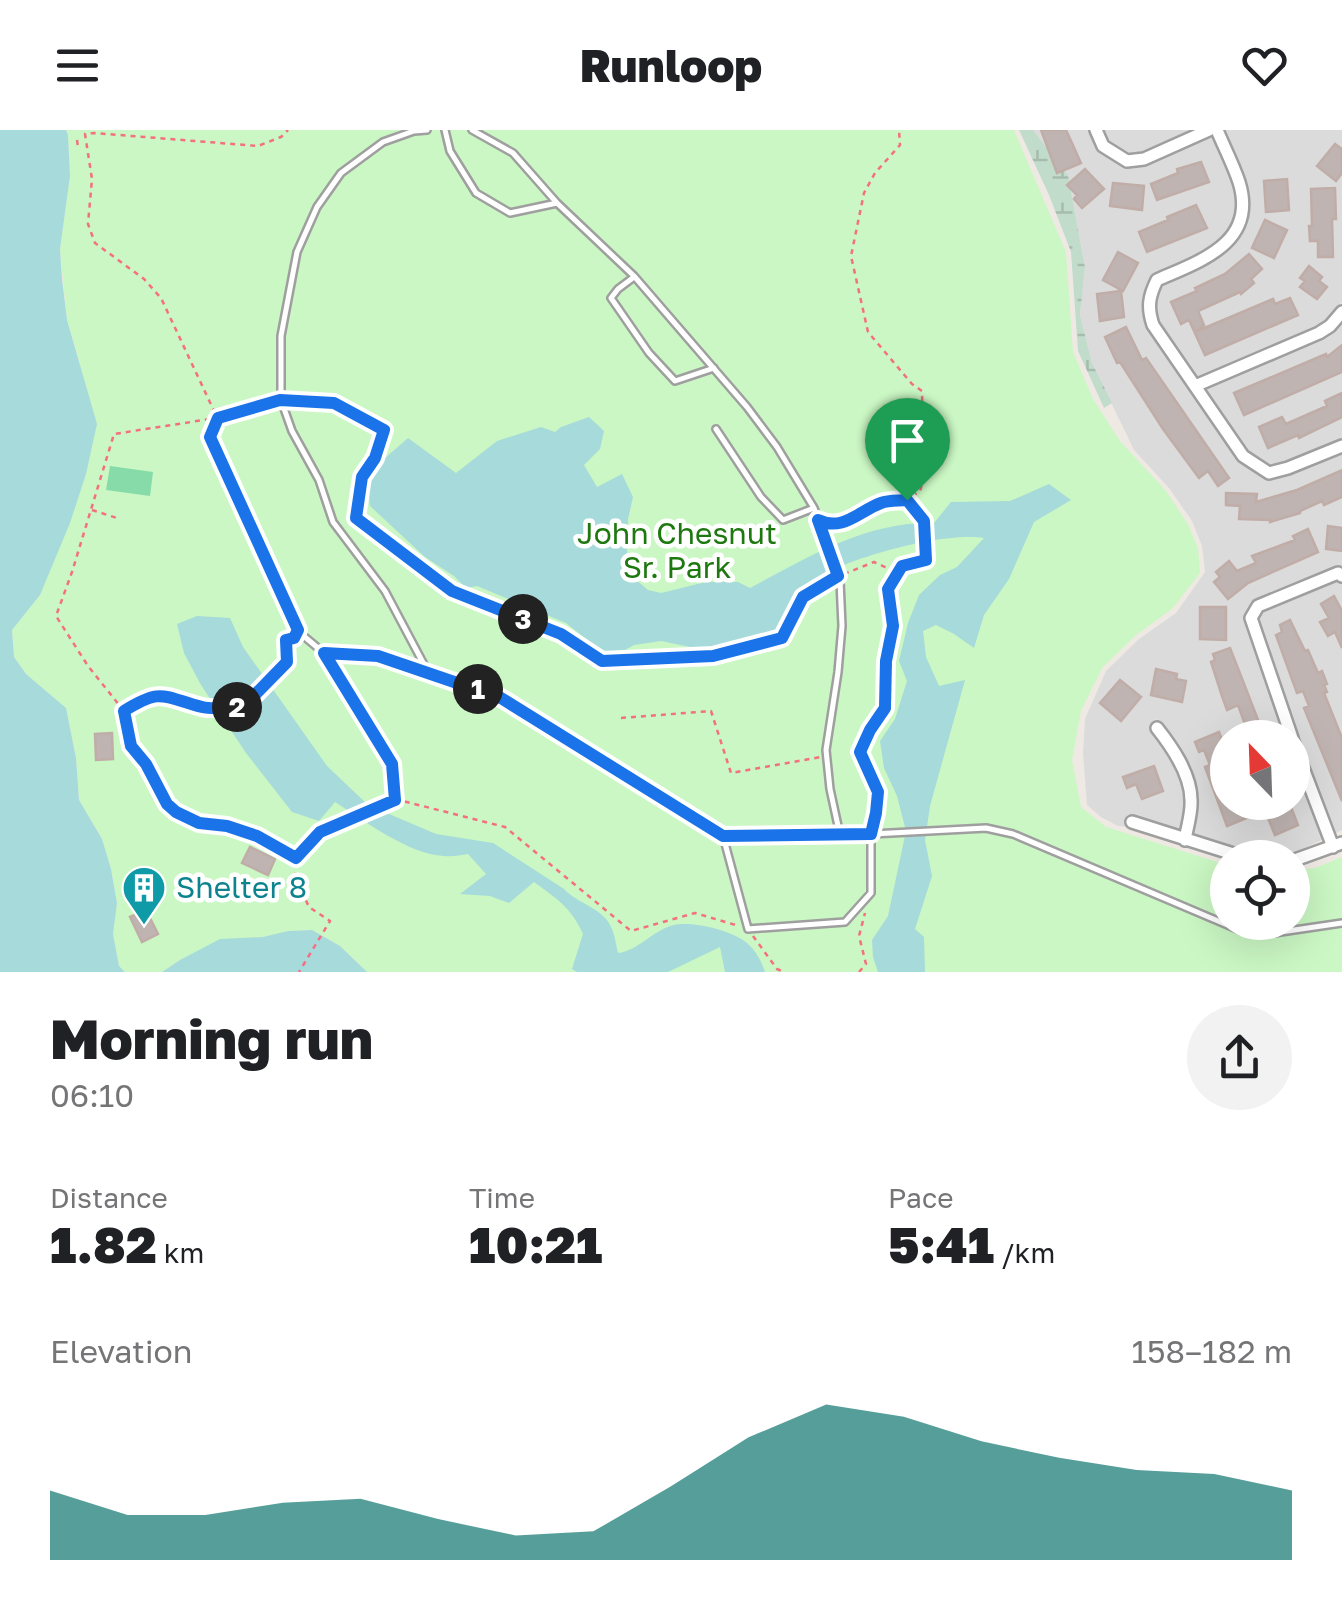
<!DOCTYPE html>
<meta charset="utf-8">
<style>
:root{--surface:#fff;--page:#f2f2f2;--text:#202124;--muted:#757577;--accent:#0f766e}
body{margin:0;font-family:"Golos Text",sans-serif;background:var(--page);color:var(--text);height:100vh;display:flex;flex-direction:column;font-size:38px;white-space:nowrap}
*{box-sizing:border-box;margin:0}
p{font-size:32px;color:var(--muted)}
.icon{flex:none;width:55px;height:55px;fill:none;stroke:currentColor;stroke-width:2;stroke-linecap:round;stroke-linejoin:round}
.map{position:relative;height:842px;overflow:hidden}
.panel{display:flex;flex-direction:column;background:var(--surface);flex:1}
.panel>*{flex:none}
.needle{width:65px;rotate:337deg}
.tools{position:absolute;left:1210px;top:590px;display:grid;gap:20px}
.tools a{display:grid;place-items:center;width:100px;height:100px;border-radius:50%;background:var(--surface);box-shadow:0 10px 40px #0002;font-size:50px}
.pin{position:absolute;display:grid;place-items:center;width:85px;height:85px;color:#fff;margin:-102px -42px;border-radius:50% 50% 50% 0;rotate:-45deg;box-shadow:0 0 10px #0007}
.pin .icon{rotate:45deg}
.km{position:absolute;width:50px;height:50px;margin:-25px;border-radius:50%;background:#222;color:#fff;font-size:28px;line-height:50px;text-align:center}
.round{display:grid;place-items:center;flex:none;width:105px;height:105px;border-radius:52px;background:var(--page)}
.head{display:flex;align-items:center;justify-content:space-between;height:170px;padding:0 50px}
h1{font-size:55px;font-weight:800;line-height:75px}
.stats{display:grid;grid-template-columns:repeat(3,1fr);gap:15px;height:170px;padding:10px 50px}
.stats div{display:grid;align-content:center}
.stats b{font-size:50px;font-weight:800}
.stats small{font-size:28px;font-weight:400}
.stats p{font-size:28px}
.chart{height:280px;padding:20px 50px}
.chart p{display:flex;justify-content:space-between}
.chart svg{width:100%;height:180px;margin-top:10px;fill:var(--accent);opacity:.7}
header{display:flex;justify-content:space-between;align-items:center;height:130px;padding:0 50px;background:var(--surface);font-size:45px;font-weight:800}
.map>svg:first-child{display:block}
.residential{fill:#dcdbdb}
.wetland{fill:url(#wetland-marsh)}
.park{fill:#caf7c3}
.pitch{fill:#86dba8}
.water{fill:#a7dada}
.building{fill:#bfb4b1;stroke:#c0ada7;stroke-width:2.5}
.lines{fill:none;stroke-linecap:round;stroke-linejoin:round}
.service-casing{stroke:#9f9f9f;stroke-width:10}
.minor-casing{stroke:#9f9f9f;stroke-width:16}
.path{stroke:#f4707e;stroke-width:2.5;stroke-dasharray:5 5;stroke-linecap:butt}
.service{stroke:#fff;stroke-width:5}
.minor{stroke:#fff;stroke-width:11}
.route-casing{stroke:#fff;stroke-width:20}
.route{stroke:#1a73e8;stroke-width:12}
.labels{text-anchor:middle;stroke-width:9;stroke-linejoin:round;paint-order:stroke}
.park-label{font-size:30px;fill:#1d7810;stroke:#fff}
.culture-label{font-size:30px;fill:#0d838f;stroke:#fff;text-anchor:start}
</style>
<header><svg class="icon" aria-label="menu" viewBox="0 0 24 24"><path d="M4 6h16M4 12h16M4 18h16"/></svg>Runloop<svg class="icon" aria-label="heart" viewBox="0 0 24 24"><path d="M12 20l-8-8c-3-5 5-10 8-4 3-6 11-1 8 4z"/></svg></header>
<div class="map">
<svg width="1342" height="842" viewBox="0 0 1342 842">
<defs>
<pattern id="wetland-marsh" width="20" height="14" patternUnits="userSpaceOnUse" patternTransform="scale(2.5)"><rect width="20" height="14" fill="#c2dccb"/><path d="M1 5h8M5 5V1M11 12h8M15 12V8" fill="none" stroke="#a6bcae"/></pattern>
</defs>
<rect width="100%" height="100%" fill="#efe9e4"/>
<path class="residential" d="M1033,0H1090L1101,21L1129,37L1146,34L1213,5L1235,56L1237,75L1235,88L1228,102L1209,119L1152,147L1144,163L1143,181L1149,198L1238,329L1263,348L1271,351L1342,322V439L1335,437L1258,470L1255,468L1250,473L1251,476L1246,485V490L1265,552L1286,607L1228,608V672H1292L1293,624L1324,709L1291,724L1269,725L1237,720L1191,706L1197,674L1195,656L1179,617L1157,589L1149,597L1169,623L1184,660L1186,671L1180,702L1128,684L1125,695L1130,697L1118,696L1101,687L1087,675L1083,623L1085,589L1106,541L1139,509L1176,483L1205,442L1202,416L1192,391L1169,358L1134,320L1092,233L1080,185L1085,137L1068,45Z
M1102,0H1194L1142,23L1128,25L1107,12Z
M1223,0H1342V172L1326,191L1316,198L1197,249L1158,192L1154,181L1155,168L1161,155L1217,129L1236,111L1246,95L1249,75L1246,54Z
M1342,191V309L1270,337L1246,321L1204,259L1321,209Z
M1337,450L1342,454V700L1334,704L1276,549L1257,490L1262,482Z"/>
<path class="wetland" d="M1019,0H1033L1068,45L1085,137L1080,185L1092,233L1112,273L1104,278L1078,221L1071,122L1049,65Z"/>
<path class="park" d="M66,0H1014L1066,122L1073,222L1093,269L1120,311L1166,361L1188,394L1198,418L1200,443L1172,479L1136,505L1102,538L1081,581L1072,630L1081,677L1106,697L1227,735L1228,792H1292L1293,740L1315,738L1342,727V842H367L340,816L312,800L288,801L180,830L162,842H125L119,836L113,804L117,773L111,739L102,709L79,670L76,628L66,578L26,544L14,527L12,500L40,465L80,233L67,190L60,119L70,46L68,5Z"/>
<path class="pitch" d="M110,336L153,342L150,366L106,360Z"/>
<path class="water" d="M0,0H66L68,5L70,46L60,119L62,149L67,190L97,294L86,344L70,393L40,465L12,500L14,527L26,544L66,578L76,628L79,670L102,709L111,739L117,773L113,804L119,836L125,842H0Z
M589,287L604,301L600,319L584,335L597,357L622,344L633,367L628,389L627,427L630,445L648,460L661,463L706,452H738L750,458C808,427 866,391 934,393L951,372L1010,371L1049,354L1071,370L1034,392L1009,449L984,485L974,518L954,504L936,495L923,501L926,527L939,556L965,550L930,676L925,710L932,746L915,799L924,807L925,842H878L873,827L872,810L888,786L906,701L897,666L884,638L880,611L895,589L907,551L899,531L908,493L919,465L940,445L957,437L984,408C941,401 837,430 802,457C791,466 784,486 779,499L728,516L700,519L661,511L634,515L610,528L566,493L477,456L466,458L454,446L425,427L370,376C365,338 382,332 408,308L456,343L497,311L541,297L555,302L561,297Z
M197,486L230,488L243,517L327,636L368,675L436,704L493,713L564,759C578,774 603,778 611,797C615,805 616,815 618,823C638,821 653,800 674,795C692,791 728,800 743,810C754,817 761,830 765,842H725L720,817L668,842H577L572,839L583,804C571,777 557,769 534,752L509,773L490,766L460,764L486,744L468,724C461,725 452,727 444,726C408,724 365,691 335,672L319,691L292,682L246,623L201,555L184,523L177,494Z
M312,800L340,816L367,842H162L180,830L220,809L263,807L288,801Z"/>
<path class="building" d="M1041,0H1066L1081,33L1057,43Z
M1335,14L1342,19V43L1336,51L1317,36Z
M1201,32L1209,52L1157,70L1151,54L1178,43L1177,39Z
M1085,39L1104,59L1082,78L1074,69L1077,65L1067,55Z
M1287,49L1289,80L1266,82L1264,51Z
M1113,53L1144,56L1142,80L1110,76Z
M1335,58L1336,89H1332L1333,127H1318V111H1310L1309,96H1312L1311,59Z
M1196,75L1207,98L1147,122L1139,102L1168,90L1167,87Z
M1265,90L1287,100L1274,128L1252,118Z
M1118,122L1138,133L1123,161L1103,150Z
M1249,124L1262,139L1251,149L1254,153L1241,164L1240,162L1198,181L1204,195L1195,202L1273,169L1275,174L1290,168L1298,185L1205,225L1189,190L1181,194L1171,172L1197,161L1195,158L1225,144Z
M1309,136L1322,147L1319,151L1327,157L1317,169L1300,157L1305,151L1300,148Z
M1121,161L1124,187L1100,191L1097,164Z
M1126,197L1142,230L1146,228L1229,348L1218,356L1208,341L1199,348L1163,299L1120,232L1117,233L1105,207Z
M1342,215V242L1244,285L1234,263L1326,224L1327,227Z
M1342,263V287L1299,308L1298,305L1268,318L1259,297L1282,287L1286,294L1327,276L1325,271Z
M1342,340V367L1324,375L1322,371L1300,381V383L1270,392V390L1239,389L1240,376L1226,375V363L1257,364L1256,372L1297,360Z
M1328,396L1342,398V421L1326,419Z
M1308,399L1318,422L1248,453L1228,469L1214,452L1220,447L1216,442L1229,431L1237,441L1256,433L1252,426L1295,410L1293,406Z
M1334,466L1342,481V518L1335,502L1328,506L1320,492L1329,488L1321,474Z
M1200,477H1226V510L1200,509Z
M1290,490L1305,521L1308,520L1318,543L1322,541L1327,554L1324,555L1327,562L1324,563L1342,608V671L1304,578L1309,576L1303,561L1297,563L1276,505L1282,502L1280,495Z
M1230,518L1241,546L1265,608H1250L1238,575L1227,580L1222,566L1211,532L1215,530L1213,524Z
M1156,539L1177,544L1176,549L1186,551L1182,572L1151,565Z
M1120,550L1141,567L1121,591L1100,573Z
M1219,602L1227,622L1224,623L1228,632V672H1243L1249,687L1227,696L1205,637L1210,635L1204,620L1199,622L1195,612Z
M112,603L113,629L96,630L95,604Z
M1154,636L1163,661L1142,669L1136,654L1127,658L1123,647Z
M1273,672H1289L1298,695L1275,705L1263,676Z
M250,717L275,729L268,745L242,733Z
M146,780L158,804L142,812L130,787Z"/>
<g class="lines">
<defs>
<path id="service" d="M427,0L414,1L383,12L341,43L317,77L297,122L281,206V270L292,301L319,350L333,392L385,461L429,544
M445,0L450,21L476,63L510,83L557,73
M472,0L513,23L557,73L634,146L747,277L777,317L814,378L840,451L842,496L838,542L826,620L830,659L840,705L871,704V763L845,792L748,799L723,706
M634,147L618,159L611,168L649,223L675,251L714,238
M281,270L218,288L210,307L294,498L324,523L378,526L501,568L723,706L840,705
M716,299L761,367L783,390L814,378
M872,704L986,698L1013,704L1244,802L1274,803L1342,793"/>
<path id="minor" d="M1096,0L1103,16L1127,31L1144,29L1209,0
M1217,0C1224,17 1233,34 1239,52C1258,113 1200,131 1157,150C1149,166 1147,177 1153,195L1243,326L1269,343L1288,338L1342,316
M1195,256L1319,203L1330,196L1342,182
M1157,598C1172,617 1191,644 1191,670C1192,683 1187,697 1185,710
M1292,608L1251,488L1258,476L1338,443L1342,446
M1292,609L1333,717
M1132,692L1246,728
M1292,731L1342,713"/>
</defs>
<use href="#service" class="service-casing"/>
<use href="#minor" class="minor-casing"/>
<path class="path" d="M77,10L78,17
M288,270L334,273L385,300L375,328L362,347L356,388L452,461L561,505L602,531L713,526L782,508L803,467L832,450
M215,283L161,168L144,149L95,113L88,94L92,49L85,4L94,3L258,16L281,7L288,0
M92,380L120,389
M829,395L840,394L884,372L905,371L920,361L924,347L922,261L912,254L868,202L851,126L864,63L875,43L900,15L899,0
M844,444L874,432L898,443
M295,506L286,510L287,533L243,577C230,577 214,580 202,577C163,568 162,557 124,581L131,616L146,633L167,673L176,682L199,693L227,696L257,706L296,728L295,747L309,777L330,791L299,842
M124,581L88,536L56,486L72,442L114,304L210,289
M621,588L711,581L731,643L821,627
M395,669L505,697L631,801L695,783L739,796
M873,697L877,662L860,622L870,600L885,578L886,531L893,496L888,459L902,436L926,430L924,391L907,371
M297,727L320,702L395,669L392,634L329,531
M753,806L777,839L784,842
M859,842L866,834L859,806L865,783"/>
<use href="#service" class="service"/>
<use href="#minor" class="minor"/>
</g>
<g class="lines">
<defs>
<path id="route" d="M280,270L334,273L384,300L375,328L362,347L356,388L452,461L561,504L602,531L713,526L782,508L803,467L838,446L818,390C843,402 859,381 881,373C889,370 899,371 907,370L924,391L926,430L902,436L888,459L893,496L886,531L885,578L870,600L860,622L878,662L876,683L871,704L723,706L501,568L378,526L324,523L392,634L395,670L320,702L296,728L257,706L227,696L199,693L176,682L167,674L146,634L131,616L124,581C162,557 163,567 202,577C214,580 230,577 243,577L287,532L286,510L294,508L298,500L210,307L218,288Z"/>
</defs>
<use href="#route" class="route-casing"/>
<use href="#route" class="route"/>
</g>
<defs>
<symbol id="building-pin" viewBox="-11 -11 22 30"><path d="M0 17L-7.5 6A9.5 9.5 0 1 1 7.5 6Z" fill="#0f9aa8" stroke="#fff"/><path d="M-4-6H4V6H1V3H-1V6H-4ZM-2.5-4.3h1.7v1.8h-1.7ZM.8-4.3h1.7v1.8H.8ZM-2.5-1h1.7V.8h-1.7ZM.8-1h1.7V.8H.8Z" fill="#fff"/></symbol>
</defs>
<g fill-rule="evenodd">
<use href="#building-pin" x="119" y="733" width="50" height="68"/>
</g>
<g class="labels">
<g class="park-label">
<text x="677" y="414">John Chesnut<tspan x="677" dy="34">Sr. Park</tspan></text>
</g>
<g class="culture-label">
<text x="176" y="768">Shelter 8</text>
</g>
</g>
</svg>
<div class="tools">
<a><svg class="needle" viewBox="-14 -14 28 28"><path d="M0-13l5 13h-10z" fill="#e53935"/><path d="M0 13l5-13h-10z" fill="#757577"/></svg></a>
<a><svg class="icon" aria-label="locate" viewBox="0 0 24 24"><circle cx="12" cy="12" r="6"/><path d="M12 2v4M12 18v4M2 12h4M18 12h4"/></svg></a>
</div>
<div class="pin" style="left:907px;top:370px;background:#1e9e55"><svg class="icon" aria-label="arrive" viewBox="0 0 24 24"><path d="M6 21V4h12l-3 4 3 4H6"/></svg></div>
<b class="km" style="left:478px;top:559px">1</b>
<b class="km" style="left:237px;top:577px">2</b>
<b class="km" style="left:523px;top:489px">3</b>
</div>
<section class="panel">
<div class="head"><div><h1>Morning run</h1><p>06:10</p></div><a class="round"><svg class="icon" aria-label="share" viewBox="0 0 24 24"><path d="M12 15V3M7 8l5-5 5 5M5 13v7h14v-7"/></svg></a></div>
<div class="stats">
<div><p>Distance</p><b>1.82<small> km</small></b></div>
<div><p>Time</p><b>10:21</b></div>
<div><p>Pace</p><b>5:41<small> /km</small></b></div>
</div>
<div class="chart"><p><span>Elevation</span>158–182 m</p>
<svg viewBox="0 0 160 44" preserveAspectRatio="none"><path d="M0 44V27L10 33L20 33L30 30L40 29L50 34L60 38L70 37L80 26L90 14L100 6L110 9L120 15L130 19L140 22L150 23L160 27V44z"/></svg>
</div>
</section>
